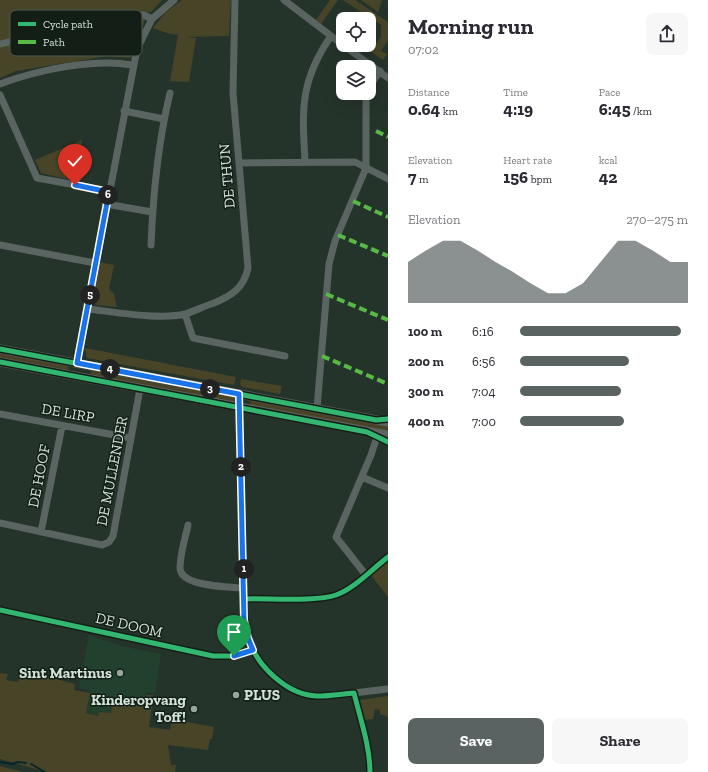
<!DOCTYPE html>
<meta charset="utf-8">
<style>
:root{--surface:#fff;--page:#f7f7f7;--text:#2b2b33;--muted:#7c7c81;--accent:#5b6262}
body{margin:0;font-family:"Zilla Slab",serif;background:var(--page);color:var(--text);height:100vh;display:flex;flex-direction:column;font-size:15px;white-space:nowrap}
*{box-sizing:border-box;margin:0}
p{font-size:13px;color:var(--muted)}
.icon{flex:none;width:22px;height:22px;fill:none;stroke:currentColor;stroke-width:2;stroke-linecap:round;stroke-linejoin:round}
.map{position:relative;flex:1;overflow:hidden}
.side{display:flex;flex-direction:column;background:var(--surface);width:320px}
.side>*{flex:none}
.buttons{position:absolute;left:336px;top:12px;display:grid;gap:8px}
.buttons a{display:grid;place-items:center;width:40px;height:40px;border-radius:8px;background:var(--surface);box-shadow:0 4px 16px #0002;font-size:20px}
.pin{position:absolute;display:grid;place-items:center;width:34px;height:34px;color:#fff;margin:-41px -17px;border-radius:50% 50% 50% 0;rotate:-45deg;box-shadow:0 0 4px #0007}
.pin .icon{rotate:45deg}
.km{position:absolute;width:20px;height:20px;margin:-10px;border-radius:50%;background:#222;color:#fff;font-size:11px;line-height:20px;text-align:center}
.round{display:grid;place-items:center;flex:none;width:42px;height:42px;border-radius:8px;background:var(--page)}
.summary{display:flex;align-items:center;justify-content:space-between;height:68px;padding:0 20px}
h1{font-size:22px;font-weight:800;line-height:30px}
.figures{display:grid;grid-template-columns:repeat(3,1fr);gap:6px;height:68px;padding:4px 20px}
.figures div{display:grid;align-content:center}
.figures b{font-size:17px;font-weight:800}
.figures small{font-size:11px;font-weight:400}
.figures p{font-size:11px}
.chart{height:112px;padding:8px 20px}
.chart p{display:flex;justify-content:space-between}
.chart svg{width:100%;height:72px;margin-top:4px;fill:var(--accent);opacity:.7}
.primary-button{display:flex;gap:8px;margin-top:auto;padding:8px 20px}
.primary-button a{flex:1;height:46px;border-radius:8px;background:var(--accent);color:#fff;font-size:16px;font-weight:800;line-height:46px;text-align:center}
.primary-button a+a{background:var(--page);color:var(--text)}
ul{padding:0 20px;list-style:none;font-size:13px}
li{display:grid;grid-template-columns:64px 48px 1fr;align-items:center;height:30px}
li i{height:10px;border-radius:5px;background:var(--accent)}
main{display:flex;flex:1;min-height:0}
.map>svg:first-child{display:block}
.built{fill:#21412e}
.green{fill:#484428}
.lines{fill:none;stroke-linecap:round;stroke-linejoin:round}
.stream{stroke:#06262c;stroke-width:2}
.minor{stroke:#5a6461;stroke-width:7}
.tertiary{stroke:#5a6461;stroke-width:9}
.quiet{stroke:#58b947;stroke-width:4;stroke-dasharray:8 4;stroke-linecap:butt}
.cycleway-casing{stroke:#131e17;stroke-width:8}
.cycleway{stroke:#33b770;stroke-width:5}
.route-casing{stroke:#fff;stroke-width:8}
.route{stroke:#1a73e8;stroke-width:5}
.poi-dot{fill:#96a69b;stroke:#131e17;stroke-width:1.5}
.labels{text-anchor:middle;stroke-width:3;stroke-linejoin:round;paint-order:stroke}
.street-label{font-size:15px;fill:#d3e3d8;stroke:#131e17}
.poi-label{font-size:15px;font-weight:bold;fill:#d3e3d8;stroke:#131e17;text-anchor:end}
.key{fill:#131e17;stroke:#4d5951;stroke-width:1}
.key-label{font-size:11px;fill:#d3e3d8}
</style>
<main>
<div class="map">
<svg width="388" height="772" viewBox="0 0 388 772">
<rect width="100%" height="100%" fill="#25342b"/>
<path class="built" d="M89,635L121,646L161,654L155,693L147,692L145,704L114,699L115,697L112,696L110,713L99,711V715L87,713L90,690L79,688Z"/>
<path class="green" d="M0,0H162L151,12L127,11L0,41Z
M182,0H231L229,36L186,37L196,38L189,82L170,81L178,35L184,36L167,33L153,28L166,12Z
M330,0H338L321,24L316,20Z
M343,0H355L388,22V40L381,51L387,54L383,60L371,52L381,36V25Z
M361,0H382L378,12Z
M126,16L141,17L145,20L130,58L107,56L95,58L16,71L0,78V46Z
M82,140L76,181L41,173L35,160Z
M99,262L114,265L109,289L114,294L117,307L96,305L92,302Z
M85,348L236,377L234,385L87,358Z
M0,352L66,365L69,369L67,371L0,360Z
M91,371L234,396L237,401L235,403L90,376Z
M241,379L282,386L280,394L243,387L240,385Z
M251,399L388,425L387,433L250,406Z
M388,562V597L371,575Z
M0,673L8,674L6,680L18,682L21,673L40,676L41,675L75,684L74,690L90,693L86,713L98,716L99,712L111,713L112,704L146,706L147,695H153L149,727L170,730L172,719L214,727L212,739H210L208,750L168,745L171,765H176L175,772H46L0,759Z
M388,696V717L380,714V710L375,709L373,719L363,720L360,700Z
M0,766L23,772H0Z"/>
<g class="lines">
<path class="stream" d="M0,762L12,764L18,762L26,763
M31,764L45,772"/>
<path class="minor" d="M284,0L343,45
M0,44L130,14L144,15L152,19
M343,45L388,78
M0,84C37,70 94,58 132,65
M369,87L380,71
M0,95L37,178L109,191
M124,111L164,119
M305,161C302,109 300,81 331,36
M239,163L355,162L388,179
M106,204L152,212
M0,245L95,263
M151,245C153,195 158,143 170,93
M88,309C115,312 159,320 185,314C195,311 204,306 214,303C231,296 244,288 248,268L233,93L235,0
M185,314L193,338L285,356
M77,363L137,49L152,19L174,0
M239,394L244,620C246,630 248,640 253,649C264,672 292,695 318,696C341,696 365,691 388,689
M317,408L329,264L335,241L366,168V93
M0,414L131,438
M362,477L388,488
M0,523L102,545L109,542L113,536L140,389
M188,525C185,539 180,554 180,568C180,587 231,587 244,588
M41,532L62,426
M365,574L336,537L371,455L378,434
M244,599C267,598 316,602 336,595C355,588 372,569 388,557
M0,610L213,656H234L253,650
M354,693C360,718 370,746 370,772"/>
<path class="tertiary" d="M0,349L388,422
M0,362L388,435"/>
<path class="quiet" d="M376,131L388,137
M353,201L388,217
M338,235L388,256
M326,294L388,320
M322,356L388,384"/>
<defs>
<path id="cycleway" d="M0,349L376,420L388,419
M0,362L367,432L388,442
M0,610L213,656H234L253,650
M370,772C370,746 360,718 354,693C342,694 329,696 317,696C287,695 257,666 248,638C244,626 244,612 244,599C267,598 316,602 336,595C355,588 372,569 388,557"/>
</defs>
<use href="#cycleway" class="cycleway-casing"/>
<use href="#cycleway" class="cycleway"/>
</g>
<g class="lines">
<defs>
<path id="route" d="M75,185L109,192L77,363L239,394L244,620L248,638L253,650L234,656"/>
</defs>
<use href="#route" class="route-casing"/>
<use href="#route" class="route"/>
</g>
<g class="poi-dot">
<circle cx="120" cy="673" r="4"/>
<circle cx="236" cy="695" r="4"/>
<circle cx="194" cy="709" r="4"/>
</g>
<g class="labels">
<g class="street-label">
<text transform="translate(227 176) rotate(-95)" y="5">DE THUN</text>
<text transform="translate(68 413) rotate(10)" y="5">DE LIRP</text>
<text transform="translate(112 471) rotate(-79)" y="5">DE MULLENDER</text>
<text transform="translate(39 476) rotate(-79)" y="5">DE HOOF</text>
<text transform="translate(129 625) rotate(13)" y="5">DE DOOM</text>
</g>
<g class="poi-label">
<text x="112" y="678">Sint Martinus</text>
<text x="244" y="700" text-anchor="start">PLUS</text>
<text x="186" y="705">Kinderopvang<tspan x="186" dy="17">Toff!</tspan></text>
</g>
</g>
<rect x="10" y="10" width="132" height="46" rx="6" class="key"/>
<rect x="18" y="22" width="18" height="4" fill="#33b770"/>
<rect x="18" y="40" width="18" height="4" fill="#58b947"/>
<g class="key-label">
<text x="43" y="28">Cycle path</text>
<text x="43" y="46">Path</text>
</g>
</svg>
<div class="buttons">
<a><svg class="icon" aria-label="locate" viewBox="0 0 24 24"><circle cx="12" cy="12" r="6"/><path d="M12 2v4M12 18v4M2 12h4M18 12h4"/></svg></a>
<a><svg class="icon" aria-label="layers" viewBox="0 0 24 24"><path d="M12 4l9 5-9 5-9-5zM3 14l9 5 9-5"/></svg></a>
</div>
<div class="pin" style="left:234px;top:656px;background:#1e9e55"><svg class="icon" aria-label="arrive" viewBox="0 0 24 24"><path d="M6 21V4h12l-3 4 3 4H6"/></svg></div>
<div class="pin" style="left:75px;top:185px;background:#d93025"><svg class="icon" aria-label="check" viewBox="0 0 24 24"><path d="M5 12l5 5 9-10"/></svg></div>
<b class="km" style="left:244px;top:569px">1</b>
<b class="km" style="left:241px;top:467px">2</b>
<b class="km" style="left:210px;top:389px">3</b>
<b class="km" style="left:110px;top:369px">4</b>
<b class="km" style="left:90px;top:295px">5</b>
<b class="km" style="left:108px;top:195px">6</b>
</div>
<section class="side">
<div class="summary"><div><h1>Morning run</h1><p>07:02</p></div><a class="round"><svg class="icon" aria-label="share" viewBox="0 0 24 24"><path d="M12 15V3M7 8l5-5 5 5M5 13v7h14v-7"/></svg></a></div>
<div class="figures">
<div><p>Distance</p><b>0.64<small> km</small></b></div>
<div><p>Time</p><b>4:19</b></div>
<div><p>Pace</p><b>6:45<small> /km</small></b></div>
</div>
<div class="figures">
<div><p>Elevation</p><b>7<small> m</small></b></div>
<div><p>Heart rate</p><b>156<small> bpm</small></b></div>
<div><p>kcal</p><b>42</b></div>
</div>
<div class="chart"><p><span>Elevation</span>270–275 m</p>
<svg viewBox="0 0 160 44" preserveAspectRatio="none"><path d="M0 44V19L10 12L20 6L30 6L40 12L50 19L60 25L70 32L80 38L90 38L100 32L110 19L120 6L130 6L140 12L150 19L160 19V44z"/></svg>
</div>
<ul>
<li><b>100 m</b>6:16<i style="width:96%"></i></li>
<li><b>200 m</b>6:56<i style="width:65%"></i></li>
<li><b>300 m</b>7:04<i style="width:60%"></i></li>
<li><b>400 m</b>7:00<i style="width:62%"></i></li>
</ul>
<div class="primary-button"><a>Save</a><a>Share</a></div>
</section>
</main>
